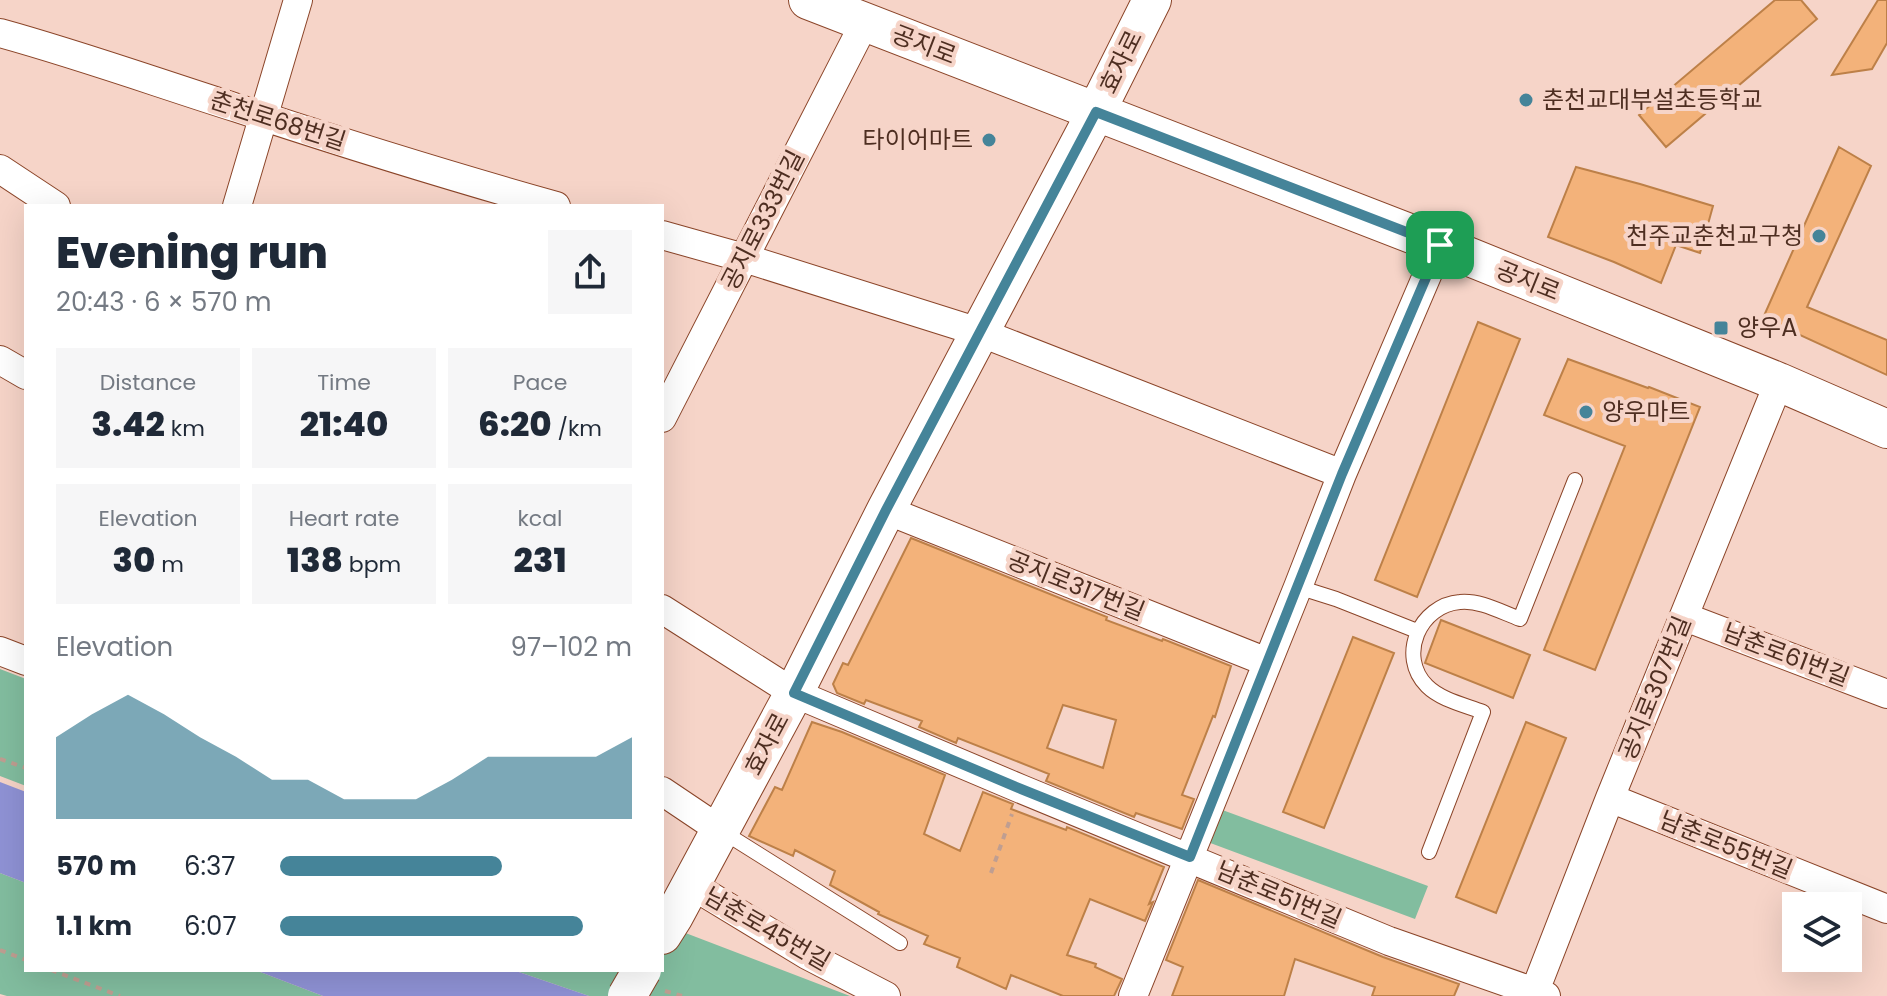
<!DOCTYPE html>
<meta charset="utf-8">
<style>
:root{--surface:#fff;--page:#f6f6f7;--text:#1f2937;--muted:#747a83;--accent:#458499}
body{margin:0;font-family:Poppins,"Noto Sans KR",sans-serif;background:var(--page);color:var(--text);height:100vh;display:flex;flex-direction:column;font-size:30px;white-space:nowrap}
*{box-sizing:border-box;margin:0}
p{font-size:26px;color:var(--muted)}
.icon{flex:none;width:44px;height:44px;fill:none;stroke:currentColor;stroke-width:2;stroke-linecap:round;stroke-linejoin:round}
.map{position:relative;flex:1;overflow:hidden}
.drawer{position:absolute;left:24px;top:204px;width:640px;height:768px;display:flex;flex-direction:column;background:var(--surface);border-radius:0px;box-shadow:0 8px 32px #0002}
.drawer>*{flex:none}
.tools{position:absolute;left:1782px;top:892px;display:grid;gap:16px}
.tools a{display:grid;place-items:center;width:80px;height:80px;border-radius:0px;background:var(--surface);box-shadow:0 8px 32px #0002;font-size:40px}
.pin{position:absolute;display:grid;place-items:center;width:68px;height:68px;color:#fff;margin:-34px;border-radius:16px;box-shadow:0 4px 12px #0006}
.round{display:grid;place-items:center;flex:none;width:84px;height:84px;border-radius:0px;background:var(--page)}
.summary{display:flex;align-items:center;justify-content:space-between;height:136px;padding:0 32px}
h1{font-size:44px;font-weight:800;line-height:60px}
.metrics{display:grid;grid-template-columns:repeat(3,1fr);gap:12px;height:136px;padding:8px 32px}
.metrics div{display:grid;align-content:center;border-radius:0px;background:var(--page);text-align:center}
.metrics b{font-size:34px;font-weight:800}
.metrics small{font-size:22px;font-weight:400}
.metrics p{font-size:22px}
.chart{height:224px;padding:16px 32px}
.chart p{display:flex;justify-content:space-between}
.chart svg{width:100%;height:144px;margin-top:8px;fill:var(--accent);opacity:.7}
ul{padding:0 32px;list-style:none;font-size:26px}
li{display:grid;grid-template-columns:128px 96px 1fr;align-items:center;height:60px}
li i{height:20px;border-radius:10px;background:var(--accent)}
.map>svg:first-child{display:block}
.green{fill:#82bd9f}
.water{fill:#8f92d5}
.building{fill:#f3b27a;stroke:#bd8048;stroke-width:2;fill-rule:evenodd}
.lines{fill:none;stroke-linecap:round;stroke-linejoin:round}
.lane-casing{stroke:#8b4529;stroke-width:16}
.street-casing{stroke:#8b4529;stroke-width:30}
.secondary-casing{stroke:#8b4529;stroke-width:40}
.path{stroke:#bf9e91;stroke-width:4;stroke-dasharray:6 6;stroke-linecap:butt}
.lane{stroke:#fff;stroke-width:14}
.street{stroke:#fff;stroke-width:28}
.secondary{stroke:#fff;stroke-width:38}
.secondary-bridge-casing{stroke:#8b4529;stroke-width:40;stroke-linecap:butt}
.secondary-bridge{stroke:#fff;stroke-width:38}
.route-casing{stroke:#fff;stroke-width:16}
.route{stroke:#458499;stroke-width:10}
.poi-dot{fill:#458499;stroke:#f6d4c8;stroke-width:3}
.labels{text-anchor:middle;stroke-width:8;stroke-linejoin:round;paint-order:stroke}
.street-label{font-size:24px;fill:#4e2e21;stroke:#f6d4c8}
.poi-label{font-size:24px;fill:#4e2e21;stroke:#f6d4c8;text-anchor:start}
</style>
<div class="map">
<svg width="1887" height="996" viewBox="0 0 1887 996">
<rect width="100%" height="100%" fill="#f6d4c8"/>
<path class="green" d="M0,669L26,679V786L0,776Z
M1217,808L1428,886L1415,919L1205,841Z
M0,873L26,883V970H255L323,996H7L0,994Z
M662,924L850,996H589L513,970H662Z"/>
<path class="water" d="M0,782L26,792V883L0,873Z
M255,970H513L589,996H323Z"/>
<path class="building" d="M1775,0H1801L1817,19L1666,147L1639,115Z
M1878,0H1887V43L1872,69L1832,75Z
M1839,147L1871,166L1807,307L1887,340V375L1763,318Z
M1576,167L1640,184L1713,206L1700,253L1676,245L1661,283L1614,262L1548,237Z
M1478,322L1520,339L1417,597L1375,580Z
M1568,359L1648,388L1649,387L1700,407L1595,670L1544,650L1625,446L1544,415Z
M911,538L1107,617L1106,620L1162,641L1163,639L1231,666L1215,717L1213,716L1182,795L1194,799L1182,829L1136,813L1134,817L1046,781L1049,774L958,738L956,743L919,727L922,721L866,700L864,704L837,693L833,684L843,663L848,665ZM1063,705L1116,720L1103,768L1047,748Z
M1441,620L1530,655L1513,698L1425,663Z
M1353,637L1394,653L1324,828L1283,812Z
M812,722L842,732L945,775L924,834L960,851L983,792L1013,804L1011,809L1066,830L1067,827L1164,867L1149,904L1153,902L1145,921L1090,899L1067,955L1096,964L1095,967L1122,979L1114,996H1063L1011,975L1006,989L957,967L960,958L924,944L928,936L878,914L879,912L830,885L835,871L795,850L793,856L749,836L775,787L782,790Z
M1526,722L1566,738L1496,913L1456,897Z
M1198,880L1383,957L1459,984L1454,996H1372L1375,987L1295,959L1284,996H1172L1183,967L1166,960Z"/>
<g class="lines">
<defs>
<path id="lane" d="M1298,587L1336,599L1417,631
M720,830L900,943
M1429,852L1483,712C1465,705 1441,700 1427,686C1397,656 1420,605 1460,602C1480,600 1501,612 1520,619L1575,480"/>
<path id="street" d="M0,33C80,55 158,83 237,108C343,143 449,176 556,206
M0,169L56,206
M237,206L298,0
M662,235L744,258L979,332L1342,474
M0,360L26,375
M662,418L865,22
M886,510L1267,662
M662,609L794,693L1021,789L1389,941L1546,996
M1685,617L1887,694
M0,651L26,661
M662,791L720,830
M1610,798L1887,909
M690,884L807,955L886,996
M1133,996L1298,587L1342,474L1440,245
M1533,996L1610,798L1779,382"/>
<path id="secondary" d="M808,0L1440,245L1779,382L1887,429
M662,935L674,916L794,693L886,510L1096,112L1152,0"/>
</defs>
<use href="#lane" class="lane-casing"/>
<use href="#street" class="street-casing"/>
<use href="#secondary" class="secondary-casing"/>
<path class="path" d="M0,759L26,768
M991,873L1012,814
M0,950L26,960
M51,970L120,996
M665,991L682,996"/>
<use href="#lane" class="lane"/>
<use href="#street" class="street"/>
<use href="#secondary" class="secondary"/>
<defs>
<path id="secondary-bridge" d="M627,996L642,970"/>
</defs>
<use href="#secondary-bridge" class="secondary-bridge-casing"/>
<use href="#secondary-bridge" class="secondary-bridge"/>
</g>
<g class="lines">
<defs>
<path id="route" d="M1096,112L1440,245L1342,474L1190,857L1021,789L794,693L886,510Z"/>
</defs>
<use href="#route" class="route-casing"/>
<use href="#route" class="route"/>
</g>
<g class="poi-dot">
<circle cx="1526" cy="100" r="8"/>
<circle cx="989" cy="140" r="8"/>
<circle cx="1819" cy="236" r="8"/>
<rect x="1713" y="320" width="16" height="16" rx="4"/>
<circle cx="1586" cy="412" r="8"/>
</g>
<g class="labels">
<g class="street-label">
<text transform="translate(924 45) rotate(21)" y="8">공지로</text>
<text transform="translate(1121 62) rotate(-64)" y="8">효자로</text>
<text transform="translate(278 121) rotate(18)" y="8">춘천로68번길</text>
<text transform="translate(763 220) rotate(-63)" y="8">공지로333번길</text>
<text transform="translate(1528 281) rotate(22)" y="8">공지로</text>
<text transform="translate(1076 586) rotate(22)" y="8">공지로317번길</text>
<text transform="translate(1786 655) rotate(21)" y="8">남춘로61번길</text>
<text transform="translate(1655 688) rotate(-68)" y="8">공지로307번길</text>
<text transform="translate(767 744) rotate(-62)" y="8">효자로</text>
<text transform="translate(1726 845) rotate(22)" y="8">남춘로55번길</text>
<text transform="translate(1279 895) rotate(23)" y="8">남춘로51번길</text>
<text transform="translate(767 929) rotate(30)" y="8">남춘로45번길</text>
</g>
<g class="poi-label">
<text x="1542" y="108">춘천교대부설초등학교</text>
<text x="973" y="148" text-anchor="end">타이어마트</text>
<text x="1803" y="244" text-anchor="end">천주교춘천교구청</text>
<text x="1737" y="336">양우A</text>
<text x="1602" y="420">양우마트</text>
</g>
</g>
</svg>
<div class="tools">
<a><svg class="icon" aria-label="layers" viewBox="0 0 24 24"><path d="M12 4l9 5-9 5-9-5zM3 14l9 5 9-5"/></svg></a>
</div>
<div class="pin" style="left:1440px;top:245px;background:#1e9e55"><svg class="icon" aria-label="arrive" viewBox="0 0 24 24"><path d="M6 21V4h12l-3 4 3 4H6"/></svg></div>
<section class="drawer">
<div class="summary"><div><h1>Evening run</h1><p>20:43 · 6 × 570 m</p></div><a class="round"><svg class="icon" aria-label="share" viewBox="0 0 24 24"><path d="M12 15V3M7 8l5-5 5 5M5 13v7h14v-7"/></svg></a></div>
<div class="metrics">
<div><p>Distance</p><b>3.42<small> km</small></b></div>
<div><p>Time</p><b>21:40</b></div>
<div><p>Pace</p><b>6:20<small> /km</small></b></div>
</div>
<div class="metrics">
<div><p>Elevation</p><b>30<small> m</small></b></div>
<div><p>Heart rate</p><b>138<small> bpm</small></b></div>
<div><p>kcal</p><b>231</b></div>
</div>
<div class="chart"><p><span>Elevation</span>97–102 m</p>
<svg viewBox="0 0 160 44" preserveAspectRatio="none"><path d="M0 44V19L10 12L20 6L30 12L40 19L50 25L60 32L70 32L80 38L90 38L100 38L110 32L120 25L130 25L140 25L150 25L160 19V44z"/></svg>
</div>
<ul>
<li><b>570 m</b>6:37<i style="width:63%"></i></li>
<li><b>1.1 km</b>6:07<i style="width:86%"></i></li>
</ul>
</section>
</div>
